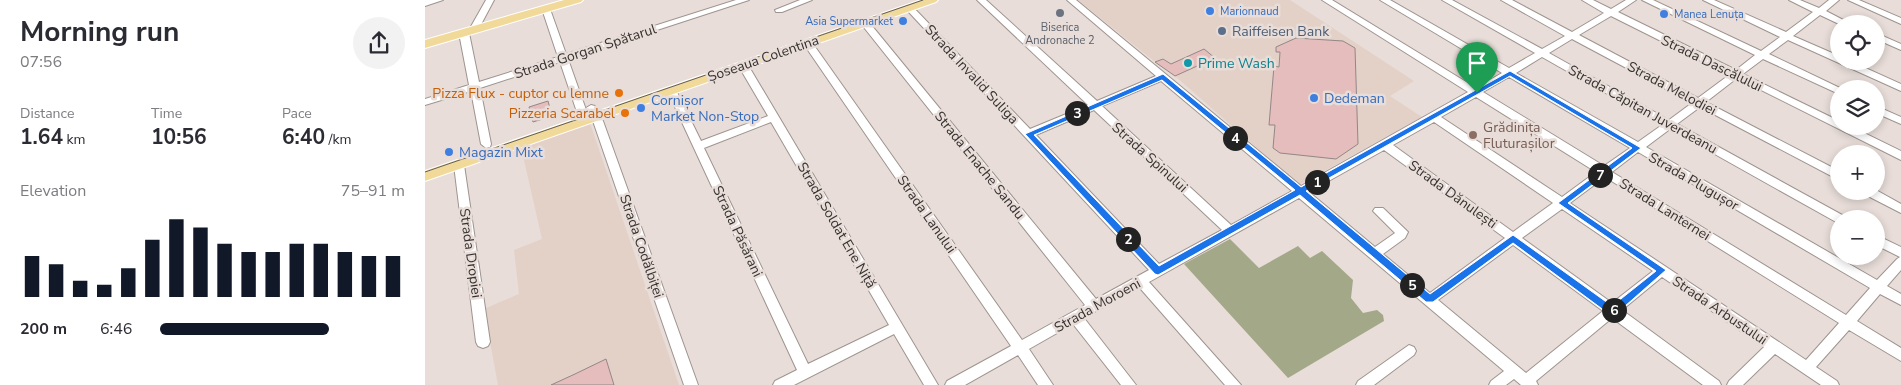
<!DOCTYPE html>
<meta charset="utf-8">
<style>
:root{--surface:#fff;--page:#f2f2f3;--text:#2b2b33;--muted:#7c7c81;--accent:#111827}
body{margin:0;font-family:"Nunito Sans",sans-serif;background:var(--page);color:var(--text);height:100vh;display:flex;flex-direction:column;font-size:19px;white-space:nowrap}
*{box-sizing:border-box;margin:0}
p{font-size:16px;color:var(--muted)}
.icon{flex:none;width:28px;height:28px;fill:none;stroke:currentColor;stroke-width:2;stroke-linecap:round;stroke-linejoin:round}
.map{position:relative;flex:1;overflow:hidden}
.panel{display:flex;flex-direction:column;background:var(--surface);width:425px}
.panel>*{flex:none}
.tools{position:absolute;left:1405px;top:15px;display:grid;gap:10px}
.tools a{display:grid;place-items:center;width:55px;height:55px;border-radius:50%;background:var(--surface);box-shadow:0 2px 8px #0003;font-size:25px}
.pin{position:absolute;display:grid;place-items:center;width:42px;height:42px;color:#fff;margin:-51px -21px;border-radius:50% 50% 50% 0;rotate:-45deg;box-shadow:0 0 5px #0007}
.pin .icon{rotate:45deg}
.km{position:absolute;width:25px;height:25px;margin:-12px;border-radius:50%;background:#222;color:#fff;font-size:14px;line-height:25px;text-align:center}
.round{display:grid;place-items:center;flex:none;width:52px;height:52px;border-radius:26px;background:var(--page)}
.summary{display:flex;align-items:center;justify-content:space-between;height:85px;padding:0 20px}
h1{font-size:28px;font-weight:700;line-height:38px}
.figures{display:grid;grid-template-columns:repeat(3,1fr);gap:8px;height:85px;padding:5px 20px}
.figures div{display:grid;align-content:center}
.figures b{font-size:21px;font-weight:700}
.figures small{font-size:14px;font-weight:400}
.figures p{font-size:14px}
.chart{height:140px;padding:10px 20px}
.chart p{display:flex;justify-content:space-between}
.chart svg{width:100%;height:90px;margin-top:5px;stroke:var(--accent);stroke-width:6}
ul{padding:0 20px;list-style:none;font-size:16px}
li{display:grid;grid-template-columns:80px 60px 1fr;align-items:center;height:38px}
li i{height:12px;border-radius:6px;background:var(--accent)}
main{display:flex;flex:1;min-height:0}
.map>svg:first-child{display:block}
.built{fill:#e3d1c8}
.forest{fill:#a3a888}
.building{fill:#e4bdbc;stroke:#938787}
.lines{fill:none;stroke-linecap:round;stroke-linejoin:round}
.minor-casing{stroke:#9e948f;stroke-width:2}
.major-casing{stroke:#fff;stroke-width:2}
.minor{fill:#fff;fill-rule:evenodd}
.major{fill:#f1da99;fill-rule:evenodd}
.tram{stroke:#635d5a;stroke-width:1}
.route{fill:#1a73e8;stroke:#fff;fill-rule:evenodd}
.shop-dot{fill:#3f7fe0;stroke:#e8ddd8;stroke-width:2}
.worship-dot{fill:#6b7280;stroke:#e8ddd8;stroke-width:2}
.service-dot{fill:#5c6f8a;stroke:#e8ddd8;stroke-width:2}
.culture-dot{fill:#0f9aa8;stroke:#e8ddd8;stroke-width:2}
.food-dot{fill:#e8710a;stroke:#e8ddd8;stroke-width:2}
.education-dot{fill:#8d6e63;stroke:#e8ddd8;stroke-width:2}
.labels{text-anchor:middle;stroke-width:5;stroke-linejoin:round;paint-order:stroke}
.far-shop-label{font-size:11px;fill:#366cbe;stroke:#e8ddd8;text-anchor:start}
.far-worship-label{font-size:11px;fill:#5b616d;stroke:#e8ddd8}
.service-label{font-size:14px;fill:#4e5e75;stroke:#e8ddd8;text-anchor:start}
.street-label{font-size:14px;fill:#36322f;stroke:#e8ddd8}
.culture-label{font-size:14px;fill:#0d838f;stroke:#e8ddd8;text-anchor:start}
.food-label{font-size:14px;fill:#c56008;stroke:#e8ddd8;text-anchor:end}
.shop-label{font-size:14px;fill:#366cbe;stroke:#e8ddd8;text-anchor:start}
.education-label{font-size:14px;fill:#785e54;stroke:#e8ddd8;text-anchor:start}
</style>
<main>
<section class="panel">
<div class="summary"><div><h1>Morning run</h1><p>07:56</p></div><a class="round"><svg class="icon" aria-label="share" viewBox="0 0 24 24"><path d="M12 15V3M7 8l5-5 5 5M5 13v7h14v-7"/></svg></a></div>
<div class="figures">
<div><p>Distance</p><b>1.64<small> km</small></b></div>
<div><p>Time</p><b>10:56</b></div>
<div><p>Pace</p><b>6:40<small> /km</small></b></div>
</div>
<div class="chart"><p><span>Elevation</span>75–91 m</p>
<svg viewBox="0 0 160 44" preserveAspectRatio="none"><path d="M5 44V24M15 44V28M25 44V36M35 44V38M45 44V30M55 44V16M65 44V6M75 44V10M85 44V18M95 44V22M105 44V22M115 44V18M125 44V18M135 44V22M145 44V24M155 44V24"/></svg>
</div>
<ul>
<li><b>200 m</b>6:46<i style="width:69%"></i></li>
</ul>
</section>
<div class="map">
<svg width="1476" height="385" viewBox="0 0 1476 385">
<rect width="100%" height="100%" fill="#e8ddd8"/>
<path class="built" d="M653,0H865L989,81L965,96L997,117L874,185L750,76L787,59L788,56L779,49L746,64L738,59L730,62Z
M165,123L254,385H73L59,309L94,294L89,250L117,239L96,147Z"/>
<path class="forest" d="M805,239L834,268L873,246L885,258L897,251L928,280L926,298L938,313L952,310L958,315L959,321L863,378L759,264Z"/>
<path class="building" d="M871,38L918,41L930,48L933,144L911,159L855,153L848,148L850,125H844L849,66L854,67L855,52H851V47Z
M779,49L790,58L750,76L730,62L738,59L746,64Z
M123,101L127,116L108,122L104,107Z
M181,359L189,385H126L150,374Z"/>
<g class="lines">
<defs>
<path id="minor" d="M0,0H18L0,6Z
M61,0H69L52,32H46L44,30Z
M311,0H324L143,59L165,121L164,123L160,124L155,121L135,62L55,88L66,144L65,147L61,148L56,144L46,91L0,105V99L44,85L34,33L36,31H42L44,33L54,82L133,57L117,9L118,7L121,6L125,9L141,54Z
M375,0H387L357,12H351L350,10Z
M552,0H561L672,101L731,76L642,0H651L876,186L1043,92L897,0H907L1051,88L1077,73L955,0H965L1084,68L1110,53L1017,0H1027L1117,49L1140,36L1076,0H1087L1147,32L1179,13L1157,0H1168L1186,9L1201,0H1211L1193,12L1311,70L1330,55L1217,0H1228L1336,51L1355,37L1278,0H1289L1361,32L1388,12L1364,0H1375L1394,8L1404,0H1414L1401,11L1426,24H1414L1395,15L1368,36L1414,56V61H1425L1476,84V91L1363,40L1344,54L1417,89H1414V94L1338,59L1318,74L1414,121V126H1425L1476,151V160L1312,78L1281,102L1414,171V180L1275,107L1252,124L1419,216L1421,219H1414V223L1411,222L1245,129L1221,147L1452,280L1472,259L1475,257L1451,245V235L1476,247V270L1462,286L1476,294V305L1455,294L1432,321L1476,348V361L1424,330L1391,367L1412,381L1414,385H1396L1350,354L1318,385H1302L1304,381L1339,347L1237,277L1197,310L1294,381L1296,385H1278L1187,318L1111,381L1113,385H1096L1089,379L1081,385H1064L1066,381L1079,371L874,198L724,282L816,385H800L714,287L659,318L711,385H696L648,324L604,349L628,385H613L593,355L540,385H520L522,381L586,346L378,43L380,41H386L597,340L660,305L437,25V21H443L671,299L724,270L480,8L481,6H487L605,129L663,105ZM1186,16L1304,75L1273,98L1154,35ZM1147,39L1267,103L1244,120L1124,53ZM1117,57L1237,125L1213,142L1091,73ZM1084,77L1205,148L1179,166L1058,92ZM736,81L867,191L806,225L677,106ZM1051,97L1171,172L1137,197L1016,117ZM669,110L797,230L734,264L611,135ZM1009,122L1128,203L1088,232L968,145ZM959,150L1080,238L1005,293L958,254L980,238L983,232L958,208H950L948,211L970,233L950,247L884,192ZM1213,152L1445,288L1421,315L1187,172ZM1180,177L1414,323L1381,360L1145,203ZM1137,209L1228,271L1187,303L1097,238ZM1088,245L1178,311L1101,373L1013,300Z
M1423,0H1434L1476,18V24Z
M1451,33L1476,44V50L1451,39Z
M318,62L323,65L513,385H499L469,334L369,385H348L350,381L372,370L242,90L247,87L250,88L276,141L343,116L313,65ZM346,122L464,325L383,364L279,148Z
M166,105L170,106L178,121L273,385H259L168,121L161,108Z
M1451,106L1476,117V124L1451,113Z
M34,161L39,165L65,342L63,346L58,348L53,346L51,342L29,165Z
M1451,190L1476,204V213L1439,194L1438,191Z
M984,345L989,347L991,351L989,355L949,385H931L933,381Z"/>
<path id="major" d="M139,0H158L156,2L0,48V40Z
M496,0H513L511,2L0,181V171Z"/>
</defs>
<use href="#minor" class="minor-casing"/>
<use href="#major" class="major-casing"/>
<use href="#minor" class="minor"/>
<use href="#major" class="major"/>
<path class="tram" d="M0,172L498,0"/>
</g>
<path class="route" d="M1085,71L1216,148L1143,203L1241,270L1191,314H1184L1088,243L1008,302H1001L875,195L733,275L730,274L600,134L738,74L876,187ZM1085,76L1207,148L1133,203L1231,271L1187,306L1088,235L1005,294L881,191ZM737,80L870,190L734,266L609,135Z"/>
<g class="shop-dot">
<circle cx="785" cy="11" r="5"/>
<circle cx="1239" cy="14" r="5"/>
<circle cx="478" cy="21" r="5"/>
<circle cx="889" cy="98" r="5"/>
<circle cx="216" cy="108" r="5"/>
<circle cx="24" cy="152" r="5"/>
</g>
<circle class="worship-dot" cx="635" cy="13" r="5"/>
<circle class="service-dot" cx="797" cy="31" r="5"/>
<circle class="culture-dot" cx="763" cy="63" r="5"/>
<g class="food-dot">
<circle cx="194" cy="93" r="5"/>
<circle cx="200" cy="113" r="5"/>
</g>
<circle class="education-dot" cx="1048" cy="135" r="5"/>
<g class="labels">
<g class="far-shop-label">
<text x="795" y="15">Marionnaud</text>
<text x="1249" y="18">Manea Lenuța</text>
<text x="468" y="25" text-anchor="end">Asia Supermarket</text>
</g>
<g class="far-worship-label">
<text x="635" y="31">Biserica<tspan x="635" dy="13">Andronache 2</tspan></text>
</g>
<g class="service-label">
<text x="807" y="36">Raiffeisen Bank</text>
</g>
<g class="street-label">
<text transform="translate(160 51) rotate(-18)" y="5">Strada Gorgan Spătarul</text>
<text transform="translate(338 58) rotate(-19)" y="5">Șoseaua Colentina</text>
<text transform="translate(1287 63) rotate(26)" y="5">Strada Dascălului</text>
<text transform="translate(547 74) rotate(47)" y="5">Strada Invalid Suliga</text>
<text transform="translate(1247 88) rotate(28)" y="5">Strada Melodiei</text>
<text transform="translate(1218 109) rotate(29)" y="5">Strada Căpitan Juverdeanu</text>
<text transform="translate(725 157) rotate(42)" y="5">Strada Spinului</text>
<text transform="translate(555 165) rotate(51)" y="5">Strada Enache Sandu</text>
<text transform="translate(1269 181) rotate(30)" y="5">Strada Plugușor</text>
<text transform="translate(1028 194) rotate(36)" y="5">Strada Dănulești</text>
<text transform="translate(1240 209) rotate(32)" y="5">Strada Lanternei</text>
<text transform="translate(502 214) rotate(55)" y="5">Strada Lanului</text>
<text transform="translate(412 225) rotate(60)" y="5">Strada Soldat Ene Niță</text>
<text transform="translate(313 231) rotate(65)" y="5">Strada Păsărani</text>
<text transform="translate(217 246) rotate(71)" y="5">Strada Codălbiței</text>
<text transform="translate(46 253) rotate(82)" y="5">Strada Dropiei</text>
<text transform="translate(672 305) rotate(-29)" y="5">Strada Moroeni</text>
<text transform="translate(1295 310) rotate(34)" y="5">Strada Arbustului</text>
</g>
<g class="culture-label">
<text x="773" y="68">Prime Wash</text>
</g>
<g class="food-label">
<text x="184" y="98">Pizza Flux - cuptor cu lemne</text>
<text x="190" y="118">Pizzeria Scarabel</text>
</g>
<g class="shop-label">
<text x="899" y="103">Dedeman</text>
<text x="226" y="105">Cornișor<tspan x="226" dy="16">Market Non-Stop</tspan></text>
<text x="34" y="157">Magazin Mixt</text>
</g>
<g class="education-label">
<text x="1058" y="132">Grădinița<tspan x="1058" dy="16">Fluturașilor</tspan></text>
</g>
</g>
</svg>
<div class="tools">
<a><svg class="icon" aria-label="locate" viewBox="0 0 24 24"><circle cx="12" cy="12" r="6"/><path d="M12 2v4M12 18v4M2 12h4M18 12h4"/></svg></a>
<a><svg class="icon" aria-label="layers" viewBox="0 0 24 24"><path d="M12 4l9 5-9 5-9-5zM3 14l9 5 9-5"/></svg></a>
<a>+</a>
<a>−</a>
</div>
<div class="pin" style="left:1052px;top:93px;background:#1e9e55"><svg class="icon" aria-label="arrive" viewBox="0 0 24 24"><path d="M6 21V4h12l-3 4 3 4H6"/></svg></div>
<b class="km" style="left:892px;top:182px">1</b>
<b class="km" style="left:703px;top:239px">2</b>
<b class="km" style="left:652px;top:113px">3</b>
<b class="km" style="left:810px;top:138px">4</b>
<b class="km" style="left:987px;top:285px">5</b>
<b class="km" style="left:1189px;top:310px">6</b>
<b class="km" style="left:1175px;top:175px">7</b>
</div>
</main>
